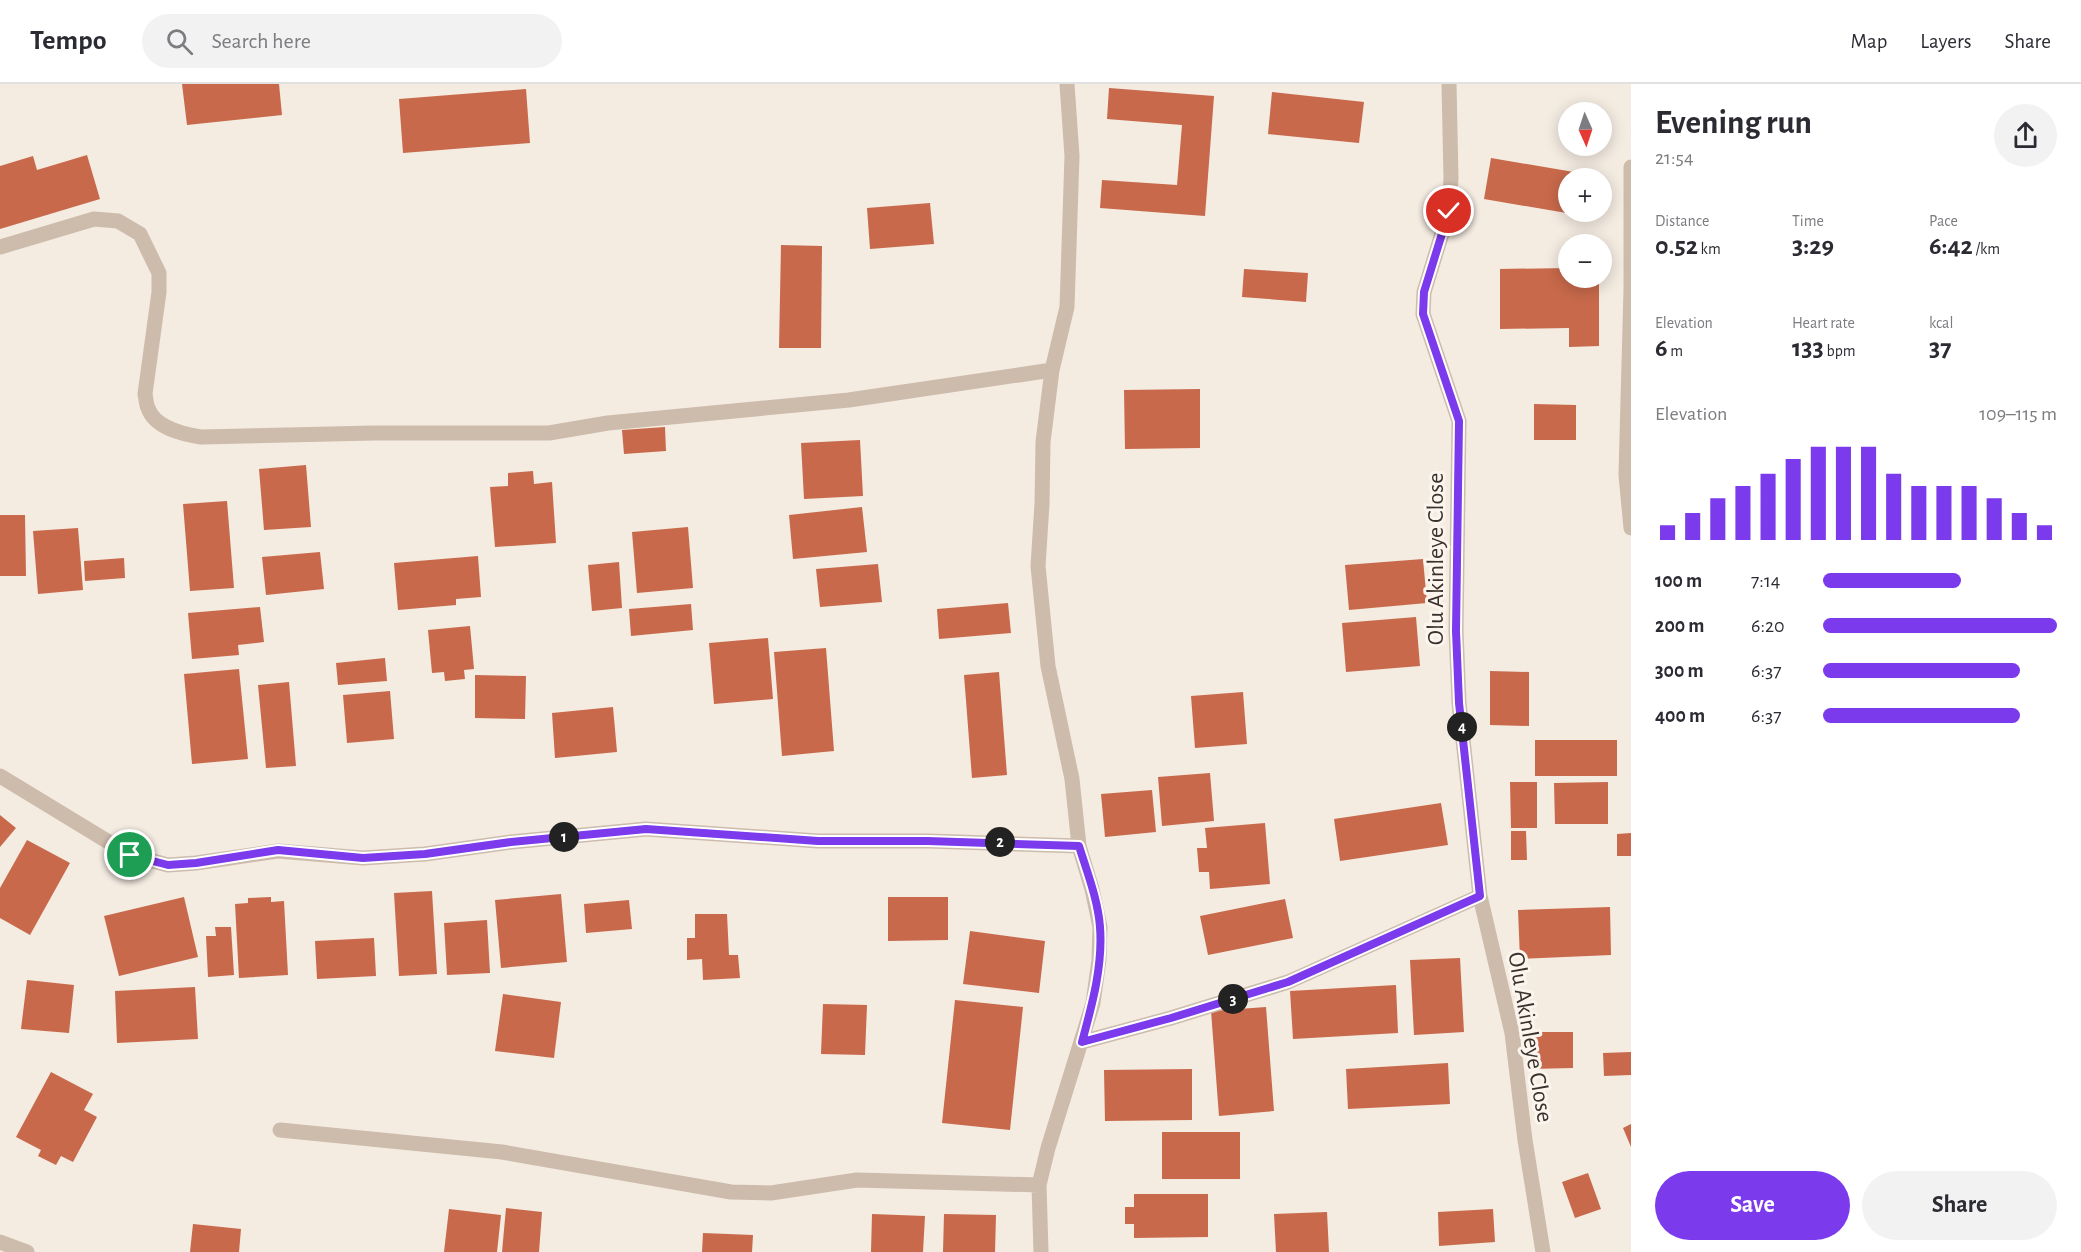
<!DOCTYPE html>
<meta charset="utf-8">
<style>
:root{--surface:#fff;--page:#f2f2f3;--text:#2b2b33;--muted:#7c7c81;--line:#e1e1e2;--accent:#7c3aed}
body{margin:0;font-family:"Alegreya Sans",sans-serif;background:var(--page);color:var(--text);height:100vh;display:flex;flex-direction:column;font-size:22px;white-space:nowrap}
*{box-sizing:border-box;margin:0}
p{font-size:20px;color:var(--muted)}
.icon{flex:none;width:33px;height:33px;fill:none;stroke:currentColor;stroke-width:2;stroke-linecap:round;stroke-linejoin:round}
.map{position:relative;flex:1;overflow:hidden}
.side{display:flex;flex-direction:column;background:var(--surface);width:450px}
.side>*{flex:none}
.needle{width:39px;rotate:177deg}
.buttons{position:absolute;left:1558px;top:18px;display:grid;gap:12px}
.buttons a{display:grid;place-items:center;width:54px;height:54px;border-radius:50%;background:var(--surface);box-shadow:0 3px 15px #0003;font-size:30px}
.pin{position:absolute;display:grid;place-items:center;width:51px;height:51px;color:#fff;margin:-26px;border:3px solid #fff;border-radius:50%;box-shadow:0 2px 6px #0007}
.km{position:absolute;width:30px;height:30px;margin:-15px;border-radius:50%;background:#222;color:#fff;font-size:16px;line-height:30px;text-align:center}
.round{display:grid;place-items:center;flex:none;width:63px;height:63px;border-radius:32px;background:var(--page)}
.headline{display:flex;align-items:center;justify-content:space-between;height:102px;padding:0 24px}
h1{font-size:33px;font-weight:700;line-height:45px}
.metrics{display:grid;grid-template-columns:repeat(3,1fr);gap:9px;height:102px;padding:6px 24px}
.metrics div{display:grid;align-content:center}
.metrics b{font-size:26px;font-weight:700}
.metrics small{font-size:16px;font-weight:400}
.metrics p{font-size:16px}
.chart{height:168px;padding:12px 24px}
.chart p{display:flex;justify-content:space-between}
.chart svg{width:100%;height:108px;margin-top:6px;stroke:var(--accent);stroke-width:6}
.button{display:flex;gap:12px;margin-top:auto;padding:12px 24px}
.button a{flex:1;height:69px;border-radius:36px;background:var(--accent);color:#fff;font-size:24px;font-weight:700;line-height:69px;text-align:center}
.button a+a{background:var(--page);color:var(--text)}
ul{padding:0 24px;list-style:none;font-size:20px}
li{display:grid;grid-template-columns:96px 72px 1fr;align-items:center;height:45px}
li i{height:15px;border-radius:8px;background:var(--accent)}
header{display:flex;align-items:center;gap:36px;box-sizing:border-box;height:84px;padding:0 30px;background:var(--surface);border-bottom:2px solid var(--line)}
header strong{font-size:28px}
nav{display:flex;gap:33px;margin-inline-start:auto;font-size:21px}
.search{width:420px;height:54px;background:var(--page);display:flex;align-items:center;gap:15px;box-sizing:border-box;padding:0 21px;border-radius:33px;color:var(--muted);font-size:22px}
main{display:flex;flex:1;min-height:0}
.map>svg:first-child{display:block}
.building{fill:#c8694b}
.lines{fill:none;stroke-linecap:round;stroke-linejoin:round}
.minor{stroke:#cdbbac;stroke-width:15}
.route-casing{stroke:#fff;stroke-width:12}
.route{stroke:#7c3aed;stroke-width:8}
.labels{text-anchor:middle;stroke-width:6;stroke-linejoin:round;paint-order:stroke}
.street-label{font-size:24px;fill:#3b302b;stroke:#fbf5ee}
</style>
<header>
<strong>Tempo</strong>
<div class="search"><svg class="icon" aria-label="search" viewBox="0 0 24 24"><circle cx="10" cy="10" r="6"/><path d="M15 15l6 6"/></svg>Search here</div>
<nav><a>Map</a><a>Layers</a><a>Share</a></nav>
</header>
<main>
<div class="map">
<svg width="1631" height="1168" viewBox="0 0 1631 1168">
<rect width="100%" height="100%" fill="#f4ebe1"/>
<path class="building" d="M182,0H279L282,31L187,41Z
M1109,4L1214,12L1205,132L1100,124L1102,96L1177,101L1182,41L1107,35Z
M526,5L530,59L403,69L399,15Z
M1272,8L1364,18L1359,59L1268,50Z
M87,71L100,115L0,145V82L33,72L37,86Z
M1491,74L1597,92V94H1569V128H1591L1590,133L1484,115Z
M930,119L934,160L870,165L867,124Z
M781,161L822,162L821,264H779Z
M1569,184V194H1599V262L1569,263V244L1500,245V185Z
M1244,185L1308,189L1306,218L1242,213Z
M1200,305V364L1125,365L1124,306Z
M1534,320L1576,321V356H1534Z
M665,343L666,367L624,370L622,346Z
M860,356L863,412L804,415L801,359Z
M306,381L311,443L264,446L259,385Z
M533,387L534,400L552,398L556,459L495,463L490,403L508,402V389Z
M227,417L234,504L190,507L183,420Z
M862,423L867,468L793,475L789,431Z
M0,431H25L26,492H0Z
M688,443L693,504L637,509L632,448Z
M78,444L83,506L38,510L33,447Z
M320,468L324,505L266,511L262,473Z
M478,472L481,513L456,515V521L398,526L394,479Z
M124,474L125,494L85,497L84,477Z
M1423,475L1427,519L1349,526L1345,481Z
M619,478L622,524L592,527L588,481Z
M878,480L882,518L820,523L816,485Z
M1008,519L1011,549L939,555L937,525Z
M691,520L693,546L631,552L629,525Z
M260,523L264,558L238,561L239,571L192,575L188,529Z
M1416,533L1420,582L1346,588L1342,539Z
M470,542L474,585L464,586L465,595L445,597L444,588L432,589L428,546Z
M768,554L773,615L714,620L709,559Z
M826,564L834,667L782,672L774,568Z
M385,574L387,597L338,601L336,579Z
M239,585L248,675L192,680L184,590Z
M1490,587L1529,588V642L1490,641Z
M999,588L1007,691L972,694L964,591Z
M475,591L526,592L525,635L475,634Z
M289,598L296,682L266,684L258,601Z
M390,607L394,655L347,659L343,611Z
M1243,608L1247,660L1195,664L1191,612Z
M613,623L617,668L555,674L552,629Z
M1535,656H1617V692H1535Z
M1210,689L1214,737L1162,742L1158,693Z
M1510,698H1537V744H1511Z
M1608,698V740H1555L1554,699Z
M1152,706L1156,748L1105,753L1101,710Z
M1441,719L1448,761L1340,777L1334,735Z
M0,731L16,744L0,763Z
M1265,739L1270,800L1210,805L1209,788H1199L1197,764H1207L1205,744Z
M1511,747H1526L1527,776H1511Z
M1631,749V772H1617V750Z
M27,756L70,779L30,851L0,834V804Z
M432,807L437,890L399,892L394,809Z
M561,810L567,878L501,884L495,816Z
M184,813L198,873L119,892L104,832Z
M271,813V818L284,817L288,891L239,894L235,820L248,819V814Z
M888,813H948V856L888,857Z
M1285,815L1293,854L1208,871L1200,832Z
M629,816L632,845L586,849L584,820Z
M1610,823L1611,871L1520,875L1518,826Z
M695,830H727L729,871H738L740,894L703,896L702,875L687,876V854H695Z
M487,836L490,889L447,891L444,839Z
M215,843H231L234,891L208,893L206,852H216Z
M970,847L1045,857L1039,909L963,900Z
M374,854L376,892L317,895L315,857Z
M1460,874L1464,948L1414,951L1410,876Z
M27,896L74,901L69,949L21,945Z
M1396,901L1398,949L1293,955L1290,907Z
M195,903L198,955L117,959L115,907Z
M503,910L561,918L554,974L495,967Z
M955,916L1023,923L1010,1046L942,1039Z
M823,920L867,921L865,971L821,970Z
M1266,923L1274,1027L1219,1032L1211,927Z
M1529,948H1573V984L1530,985Z
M1631,968V991L1604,992L1603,969Z
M1448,979L1450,1020L1348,1025L1346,985Z
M1192,985V1036L1105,1037L1104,986Z
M51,988L93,1010L84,1026L97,1033L73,1078L61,1072L56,1081L38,1072L41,1066L16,1053Z
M1631,1040V1063L1623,1044Z
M1162,1048H1240V1095H1162Z
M1588,1089L1601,1125L1575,1134L1562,1098Z
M1134,1110H1208V1153L1134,1154V1140H1125V1123H1134Z
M506,1124L542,1128L539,1168H502Z
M449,1125L501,1131L497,1168H444Z
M1493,1125L1495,1158L1439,1162L1438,1128Z
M1327,1128L1329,1168H1276L1274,1130Z
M872,1130L925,1132L923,1168H871Z
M944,1130L996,1131L995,1168H943Z
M193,1140L241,1145L239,1168H190Z
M703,1149L753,1151L752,1168H702Z"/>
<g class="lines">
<path class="minor" d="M1449,0L1451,94L1449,127L1424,208L1423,230L1459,337L1456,547L1459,619L1480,812L1512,949L1525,1056L1543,1168
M1631,83V206L1626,391L1631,444
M0,163L94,135L118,137L140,150L159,189V208L145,310C146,314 146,320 148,324C155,344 182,350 201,353L374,349H549L608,339L849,316L1052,286
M0,692L130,771L168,781L196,779L278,767L363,774L425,770L511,758L646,745L818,757H929L1079,762
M1082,958L1171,934L1288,898L1480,812
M280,1046L502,1068L731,1108L771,1109L857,1096L1039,1101
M0,1158L27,1168
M1041,1168L1039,1101L1048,1064L1093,919L1099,876L1100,843L1092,805L1079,762L1072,695L1048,582L1038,482L1042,420L1043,358L1052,286L1067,223L1072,72L1067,0"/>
</g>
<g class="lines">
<defs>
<path id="route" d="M130,771L168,781L196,779L278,766L363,774L425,770L511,758L646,745L818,757H928L1079,762C1087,788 1098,816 1100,843C1103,882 1092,921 1082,958L1171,934L1288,898L1480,812L1459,619L1456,547L1459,337L1423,230L1424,208L1449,127"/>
</defs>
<use href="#route" class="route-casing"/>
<use href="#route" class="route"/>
</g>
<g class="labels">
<g class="street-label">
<text transform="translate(1435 475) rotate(-90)" y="8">Olu Akinleye Close</text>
<text transform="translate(1531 953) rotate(80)" y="8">Olu Akinleye Close</text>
</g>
</g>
</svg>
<div class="buttons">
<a><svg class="needle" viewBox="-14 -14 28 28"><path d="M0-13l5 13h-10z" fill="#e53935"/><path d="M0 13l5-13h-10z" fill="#7c7c81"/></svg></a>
<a>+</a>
<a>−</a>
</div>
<div class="pin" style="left:130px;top:771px;background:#1e9e55"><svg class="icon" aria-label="arrive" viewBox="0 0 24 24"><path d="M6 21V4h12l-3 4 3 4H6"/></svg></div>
<div class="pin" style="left:1449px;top:127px;background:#d93025"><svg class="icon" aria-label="check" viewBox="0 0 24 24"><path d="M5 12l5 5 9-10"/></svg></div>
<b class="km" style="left:564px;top:753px">1</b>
<b class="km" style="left:1000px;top:758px">2</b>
<b class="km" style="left:1233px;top:915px">3</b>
<b class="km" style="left:1462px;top:643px">4</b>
</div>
<section class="side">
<div class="headline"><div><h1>Evening run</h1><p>21:54</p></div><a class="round"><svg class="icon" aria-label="share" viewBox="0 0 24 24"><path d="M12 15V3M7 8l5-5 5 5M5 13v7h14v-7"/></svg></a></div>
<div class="metrics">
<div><p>Distance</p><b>0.52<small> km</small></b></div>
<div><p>Time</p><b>3:29</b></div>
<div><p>Pace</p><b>6:42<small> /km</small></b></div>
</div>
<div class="metrics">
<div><p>Elevation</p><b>6<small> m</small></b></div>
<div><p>Heart rate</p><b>133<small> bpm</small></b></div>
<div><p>kcal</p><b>37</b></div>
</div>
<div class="chart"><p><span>Elevation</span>109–115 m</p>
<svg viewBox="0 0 160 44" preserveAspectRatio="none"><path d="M5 44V38M15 44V33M25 44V27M35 44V22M45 44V17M55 44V11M65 44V6M75 44V6M85 44V6M95 44V17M105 44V22M115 44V22M125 44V22M135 44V27M145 44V33M155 44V38"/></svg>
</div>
<ul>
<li><b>100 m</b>7:14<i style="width:59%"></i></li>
<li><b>200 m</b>6:20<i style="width:100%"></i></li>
<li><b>300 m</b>6:37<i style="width:84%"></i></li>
<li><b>400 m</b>6:37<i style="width:84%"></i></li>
</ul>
<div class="button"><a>Save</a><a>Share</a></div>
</section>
</main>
